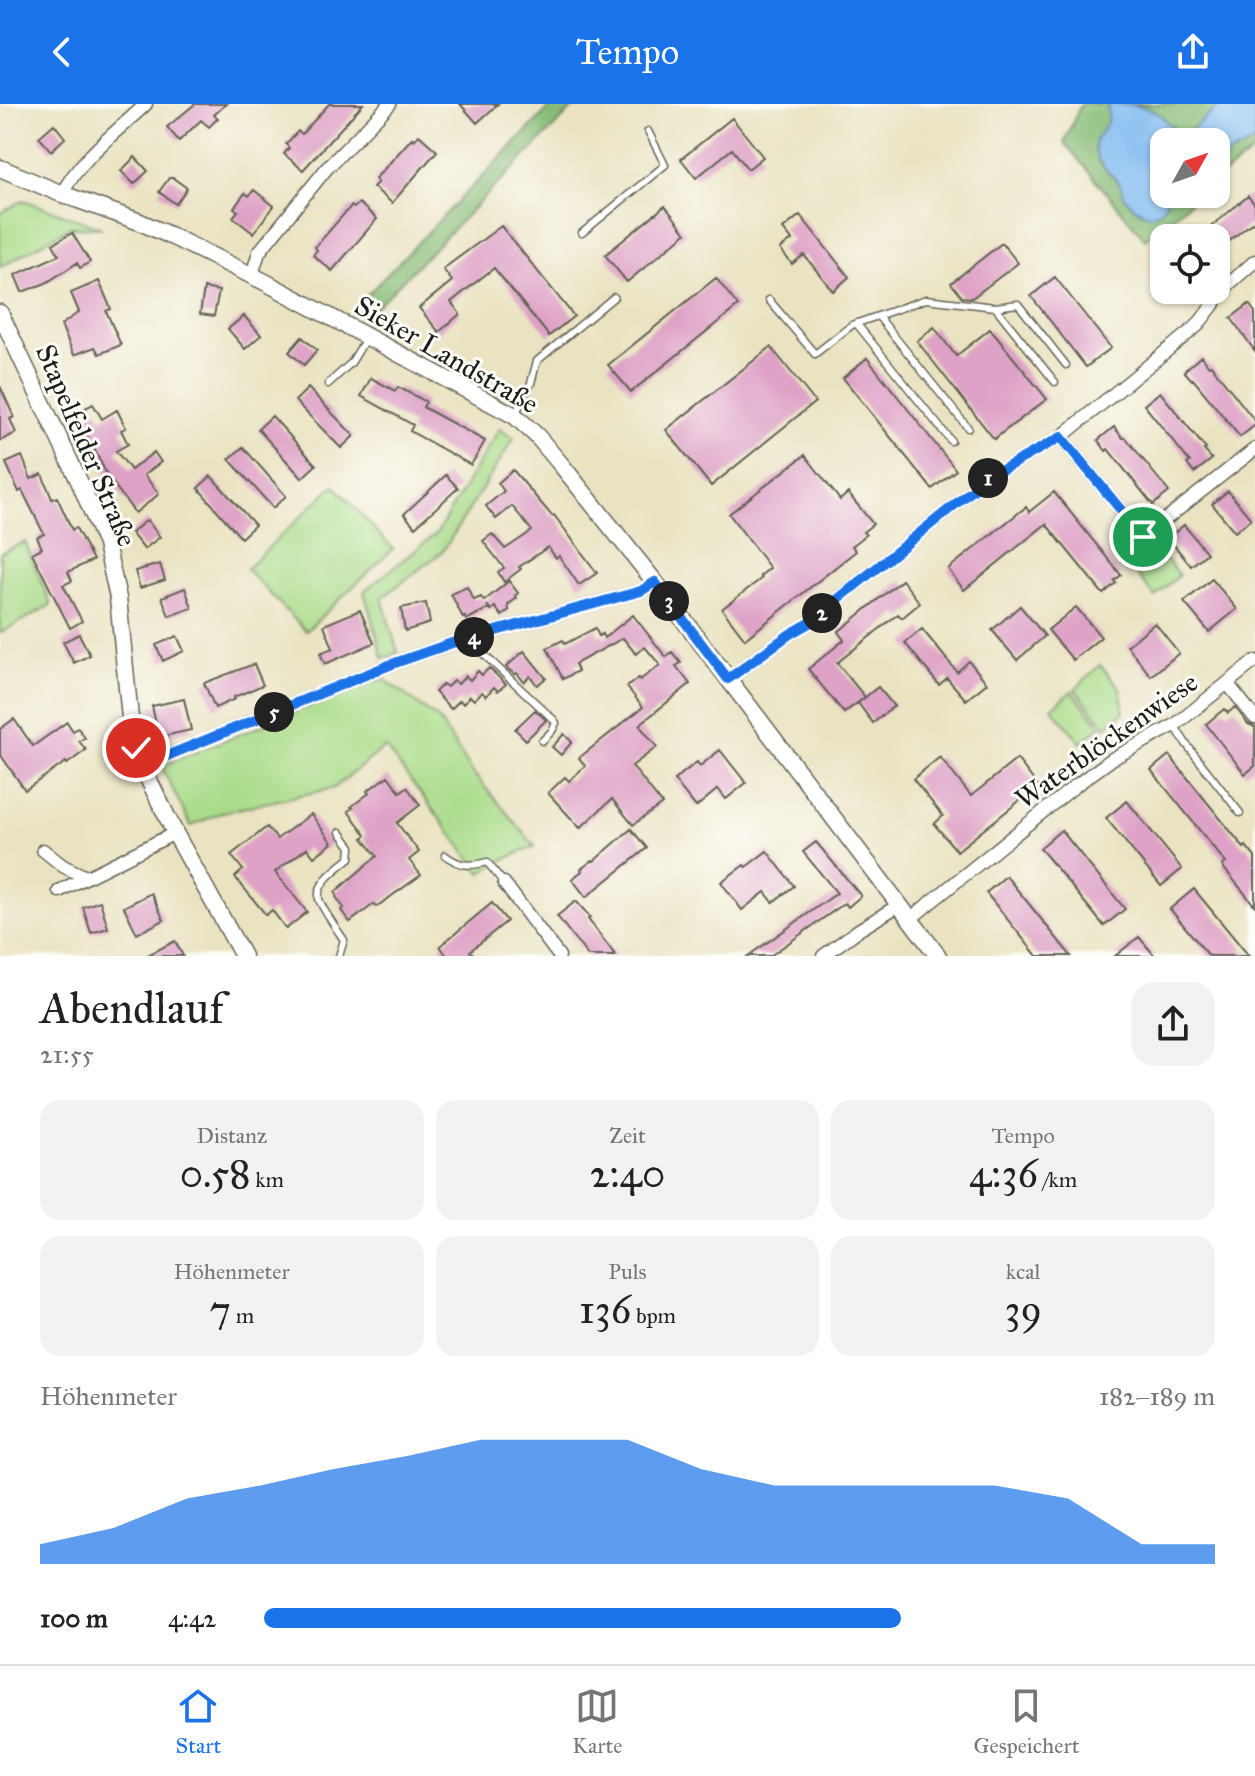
<!DOCTYPE html>
<html lang="de">
<meta charset="utf-8">
<style>
:root{--surface:#fff;--page:#f2f2f2;--text:#222;--muted:#767676;--line:#e0e0e0;--accent:#1a73e8}
body{margin:0;font-family:"IM FELL Great Primer",serif;background:var(--page);color:var(--text);height:100vh;display:flex;flex-direction:column;font-size:30px;white-space:nowrap}
*{box-sizing:border-box;margin:0}
p{font-size:26px;color:var(--muted)}
.icon{flex:none;width:44px;height:44px;fill:none;stroke:currentColor;stroke-width:2;stroke-linecap:round;stroke-linejoin:round}
.map{position:relative;height:852px;overflow:hidden}
.side{display:flex;flex-direction:column;background:var(--surface);flex:1}
.side>*{flex:none}
.needle{width:52px;rotate:50deg}
.fabs{position:absolute;left:1150px;top:24px;display:grid;gap:16px}
.fabs a{display:grid;place-items:center;width:80px;height:80px;border-radius:16px;background:var(--surface);box-shadow:0 2px 6px #0004;font-size:40px}
.pin{position:absolute;display:grid;place-items:center;width:68px;height:68px;color:#fff;margin:-34px;border:4px solid #fff;border-radius:50%;box-shadow:0 2px 8px #0007}
.km{position:absolute;width:40px;height:40px;margin:-20px;border-radius:50%;background:#222;color:#fff;font-size:22px;line-height:40px;text-align:center}
.round{display:grid;place-items:center;flex:none;width:84px;height:84px;border-radius:24px;background:var(--page)}
.summary{display:flex;align-items:center;justify-content:space-between;height:136px;padding:0 40px}
h1{font-size:44px;font-weight:600;line-height:60px}
.stats{display:grid;grid-template-columns:repeat(3,1fr);gap:12px;height:136px;padding:8px 40px}
.stats div{display:grid;align-content:center;border-radius:20px;background:var(--page);text-align:center}
.stats b{font-size:40px;font-weight:600}
.stats small{font-size:22px;font-weight:400}
.stats p{font-size:22px}
.chart{height:224px;padding:16px 40px}
.chart p{display:flex;justify-content:space-between}
.chart svg{width:100%;height:144px;margin-top:8px;fill:var(--accent);opacity:.7}
ul{padding:0 40px;list-style:none;font-size:26px}
li{display:grid;grid-template-columns:128px 96px 1fr;align-items:center;height:60px}
li i{height:20px;border-radius:10px;background:var(--accent)}
header{display:flex;justify-content:space-between;align-items:center;height:104px;padding:0 40px;background:var(--accent);color:#fff;font-size:36px;font-weight:600}
.tab-bar{display:flex;justify-content:space-around;align-items:center;height:112px;border-top:2px solid var(--line);background:var(--surface);font-size:22px;color:var(--muted)}
.tab-bar a{display:grid;justify-items:center;gap:4px}
.tab-bar .active{color:var(--accent)}
.map>svg:first-child{display:block}
.green{fill:#aadb8a;stroke:#637c53;stroke-width:2}
.forest{fill:#87bb76;stroke:#526c49;stroke-width:2}
.water{fill:#7eb9f0;stroke:#4d6a86;stroke-width:2}
.building{fill:#dea2c6}
.lines{fill:none;stroke-linecap:round;stroke-linejoin:round}
.lane-casing{stroke:#646256;stroke-width:9}
.street-casing{stroke:#646256;stroke-width:15}
.secondary-casing{stroke:#646256;stroke-width:19}
.lane{stroke:#fff;stroke-width:6}
.street{stroke:#fff;stroke-width:12}
.secondary{stroke:#fff;stroke-width:16}
.route-casing{stroke:#fff;stroke-width:16}
.route{stroke:#1a73e8;stroke-width:10}
.labels{text-anchor:middle;stroke-width:6;stroke-linejoin:round;paint-order:stroke}
.street-label{font-size:28px;fill:#1c1c1c;stroke:#fdfcf7}
</style>
<header><svg class="icon" aria-label="back" viewBox="0 0 24 24"><path d="M15 5l-7 7 7 7"/></svg>Tempo<svg class="icon" aria-label="share" viewBox="0 0 24 24"><path d="M12 15V3M7 8l5-5 5 5M5 13v7h14v-7"/></svg></header>
<div class="map">
<svg width="1255" height="852" viewBox="0 0 1255 852">
<rect width="100%" height="100%" fill="#fdfcf7"/>
<filter id="ink" filterUnits="userSpaceOnUse"><feTurbulence type="fractalNoise" baseFrequency=".0125" numOctaves="2"/><feDisplacementMap in="SourceGraphic" scale="16" xChannelSelector="R" yChannelSelector="G"/><feConvolveMatrix kernelMatrix="1 2 1 2 8 2 1 2 1" color-interpolation-filters="sRGB"/></filter>
<filter id="wash" filterUnits="userSpaceOnUse"><feTurbulence type="fractalNoise" baseFrequency=".006" numOctaves="4" result="noise"/><feDisplacementMap in="SourceGraphic" scale="32" xChannelSelector="R" yChannelSelector="G"/><feGaussianBlur stdDeviation="1.8" result="paint"/><feColorMatrix in="noise" values="0 0 0 0 0 0 0 0 0 0 0 0 0 0 0 0 0 1.4 0 .05"/><feComposite in="paint" operator="in"/></filter>
<g filter="url(#wash)">
<rect width="100%" height="100%" fill="#eae3c2"/>
<path class="green" d="M23,96L102,124L71,123L0,163V110Z
M499,325L514,334L443,447L382,494L398,549L383,554L364,487L437,429Z
M334,381L393,445L306,527L246,465Z
M25,438L51,501L0,529V449Z
M1155,441L1179,471L1155,493L1127,457Z
M1100,561L1120,584L1124,608L1106,623L1075,585Z
M384,575L439,616L473,669L535,742L503,756L481,769L385,643L334,684L223,708L191,722L161,662L354,584Z
M1072,587L1101,622L1081,639L1052,604Z"/>
<path class="forest" d="M553,0H577L374,205L361,197Z
M1081,0H1255V46L1216,77V38H1164V90H1200L1145,135L1064,38Z"/>
<path class="water" d="M1107,0C1125,0 1145,0 1159,10C1166,16 1170,23 1179,28L1191,26L1221,0H1255V36C1243,47 1229,47 1216,61V38H1164V90H1171L1161,106L1150,111C1140,108 1130,102 1125,93C1121,86 1125,88 1120,81C1112,69 1097,62 1095,46C1093,32 1103,29 1107,18C1109,12 1107,6 1107,0Z"/>
<g id="blocks">
<path class="building" d="M195,0H226L214,11L218,14L209,23L201,16L179,37L167,23Z
M329,0H363L303,66L284,50L289,44L286,40L298,27L302,30Z
M460,0H498L477,19Z
M732,14L763,53L748,65L732,45L696,74L681,55Z
M54,20L65,34L51,47L39,33Z
M419,31L437,47L392,99L373,83L378,78L375,75L412,34L414,36Z
M135,53L148,67L134,80L121,67Z
M169,74H173L187,84L176,100L159,88Z
M254,86L274,102L253,129L233,113L238,107L234,104L245,89L249,92Z
M1248,92L1255,101V116L1216,148V134H1197Z
M359,99L377,115L332,167L313,151L317,146L315,143L351,102L354,104Z
M665,102L686,129L627,178L605,151Z
M800,111L849,173L833,187L804,151L792,160L780,145L792,136L783,125Z
M501,122L574,212L549,232L494,164L451,198L460,210L439,228L419,204L452,177L443,165Z
M72,129L90,158L80,164L77,159L46,179L22,188L15,171L59,151L53,140Z
M1002,139L1018,159L972,194L962,193L951,179Z
M1055,173L1111,244L1086,263L1031,192Z
M716,174L738,202L631,288L608,261Z
M99,177L111,205L106,207L121,241L99,250L95,243L74,251L61,221L79,208L71,189Z
M204,184L219,187L214,212L200,210Z
M1249,200L1255,208V247L1231,214Z
M244,212L261,231L245,245L228,225Z
M934,223L956,252L990,225L1047,295L994,335L917,237Z
M302,233L317,246L304,261L289,248Z
M771,243L815,298L711,382L666,326Z
M1201,252L1209,262L1211,261L1255,317V321L1240,333L1193,275L1192,276L1184,267Z
M867,254L956,366L932,385L843,274Z
M371,274L395,287L398,283L419,294L426,298L423,303L485,337L471,361L410,327L413,321L361,292Z
M0,282L14,313L10,315L16,329L0,337Z
M308,284L354,332L341,344L295,297Z
M1160,288L1206,345L1204,346L1212,355L1194,369L1187,360L1190,358L1144,301Z
M93,300L102,315L117,306L126,324L121,326L128,340L116,347L131,366L154,348L161,358L144,371L159,390L135,409L107,371L84,325H83L74,310Z
M272,312L316,361L302,374L258,325Z
M1114,323L1123,334H1126L1169,388L1153,401L1108,345L1106,347L1098,336Z
M243,343L286,392L273,404L229,355Z
M805,351L840,396L848,389L873,420L863,428L866,431L852,442L856,447L745,535L722,505L762,474L760,472L770,464L729,410Z
M22,352L31,375L42,370L52,395L57,393L72,426L76,424L93,456L68,468L72,477L63,481L82,517L70,524L32,449L42,444L37,433L44,430L22,386L19,388L6,359Z
M513,366L552,412L554,411L597,469L579,481L559,452L556,454L548,443L519,463L521,465L504,478L498,468L504,464L483,437L492,430L505,445L532,427L512,402L496,415L486,402L504,387L498,379Z
M446,371L458,384L415,423L404,410Z
M211,372L255,421L241,434L198,384Z
M1228,387L1251,415L1235,428L1212,400Z
M1054,388L1121,471L1114,477L1116,479L1103,490L1046,420L964,486L948,465L1026,403L1029,408Z
M147,416L160,433L144,445L131,429Z
M1184,421L1207,449L1191,462L1168,434Z
M160,460L165,476L140,484L135,467Z
M1212,475L1237,505L1209,528L1184,498Z
M902,476L920,499L902,514L898,510L837,559L865,593L844,609L808,565L844,536L838,528Z
M509,477L518,489L515,492L517,494L508,501L509,506L502,512L495,503L491,506L487,501L489,504L466,516L465,513L463,514L451,490L467,483L474,496L481,493L484,497Z
M185,484L192,504L169,512L162,493Z
M426,499L430,519L405,527L401,504Z
M1020,502L1045,532L1017,556L992,526Z
M1076,503L1101,533L1073,556L1048,526Z
M360,506L374,539L325,560L320,549L333,544L324,521Z
M633,511L666,553L672,548L681,559L676,562L690,580L639,621L657,643L632,662L662,700L633,721L612,695L580,724L548,689L565,673L569,677L585,662L579,654L643,603L627,583L638,574L640,576L660,561L645,543L636,550L623,534L575,560L578,567L563,575L547,544L563,536L565,540L595,524L599,532L602,530L604,534Z
M1155,519L1179,549L1151,572L1127,542Z
M922,525L957,568L969,557L987,579L966,596L947,574L939,581L905,539Z
M79,530L90,551L74,559L63,538Z
M177,532L184,547L163,557L156,541Z
M524,547L546,574L537,581L530,572L524,578L517,569L515,571L506,563Z
M254,560L263,581L234,593L235,595L215,604L204,579Z
M489,564L506,580L498,587L494,583L486,592L482,588L474,596L470,592L463,600L460,596L451,605L435,588L443,580L447,583L454,576L458,580L466,572L470,576L478,567L482,571Z
M878,583L894,602L873,619L858,599Z
M184,595L191,626L159,633L152,602Z
M1235,603L1248,620L1255,623V662L1245,670L1206,620L1224,605L1228,609Z
M535,606L546,616L526,636L515,625Z
M14,615L33,642L67,618L73,627L78,624L85,634L79,637L86,646L67,660L66,658L25,686L0,650V625Z
M564,630L572,638L561,651L552,643Z
M720,646L746,679L726,695L718,685L696,703L674,676L697,658L700,662Z
M1169,651L1244,744L1246,742L1255,753V802L1222,762L1226,759L1151,666Z
M940,653L971,692L1017,655L1038,682L957,747L934,720L943,712L913,675Z
M388,672L400,688L407,683L420,701L397,719L419,748L409,756L421,771L376,803L374,800L350,818L341,806L344,804L336,793L337,791L335,788L377,752L363,734L366,731L348,707L353,704L351,703L369,689L367,687Z
M1127,697L1182,765L1161,782L1106,714Z
M311,710L332,739L314,753L307,744L275,768L307,808L286,825L272,806L266,811L235,773L243,766L231,751L267,723L277,735Z
M631,725L647,744L586,793L572,775L582,767L581,765L593,756L594,757Z
M1061,726L1125,805L1104,822L1040,744Z
M816,738L861,792L848,803L845,799L770,852H748L837,789L803,748Z
M767,747L794,782L773,798L765,788L742,806L721,778L744,761L746,763Z
M1006,772L1029,800L1071,852H1037L986,789Z
M1194,785L1249,852H1209L1170,805Z
M151,789L164,816L137,830L124,803Z
M100,797L108,824L91,829L83,803Z
M576,797L590,813L588,815L616,852H588L557,812Z
M492,799L507,817L470,847L475,852H447L440,842Z
M1139,833L1155,852H1115Z
M175,837L183,852H146Z"/>
</g>
</g>
<g filter="url(#ink)">
<use href="#blocks" fill-opacity="0" stroke="#646256" stroke-width="2"/>
<g class="lines">
<defs>
<path id="lane" d="M582,129L665,61L648,27
M769,196L815,250L852,221L926,195L995,203L1055,278
M995,203L1018,200L1066,261
M878,212L968,324
M856,219L951,337
M328,280L351,259L365,236
M516,309L531,279L537,257L614,193
M471,534L479,546L554,616L556,619L552,627L542,637
M1174,621L1187,641L1240,709
M445,751C459,762 470,763 487,758L504,779
M339,852L344,836C338,827 321,803 319,795C316,778 339,763 350,754L351,743L340,728"/>
<path id="street" d="M62,90C79,55 118,27 146,0
M252,171L259,148L327,64L390,0
M1061,333L1143,433L1255,345
M728,575L790,530L813,517L837,496L989,373L1061,333L1197,222L1229,180L1255,157
M1227,579L1255,614
M142,662L392,560L452,539L641,487L655,478
M43,746L63,762L86,773
M504,779L559,852
M59,787L175,729
M910,815L1075,682L1112,655L1175,621L1255,557
M823,852L857,827L899,801"/>
<path id="secondary" d="M0,64L62,90L140,118L169,131L265,178L515,312L537,332L563,363L655,478L938,852
M0,209L80,379L106,440L118,494L131,624L142,662L175,729L243,852"/>
</defs>
<use href="#lane" class="lane-casing"/>
<use href="#street" class="street-casing"/>
<use href="#secondary" class="secondary-casing"/>
<use href="#lane" class="lane"/>
<use href="#street" class="street"/>
<use href="#secondary" class="secondary"/>
</g>
</g>
<g class="lines" filter="url(#ink)">
<defs>
<path id="route" d="M136,644L142,662L392,560L452,539L641,487L655,478L728,575L790,530L813,517L837,496L989,373L1061,333L1143,433"/>
</defs>
<use href="#route" class="route-casing"/>
<use href="#route" class="route"/>
</g>
<g class="labels">
<g class="street-label">
<text transform="translate(447 250) rotate(30)" y="10">Sieker Landstraße</text>
<text transform="translate(87 341) rotate(67)" y="10">Stapelfelder Straße</text>
<text transform="translate(1106 636) rotate(-35)" y="10">Waterblöckenwiese</text>
</g>
</g>
</svg>
<div class="fabs">
<a><svg class="needle" viewBox="-14 -14 28 28"><path d="M0-13l5 13h-10z" fill="#e53935"/><path d="M0 13l5-13h-10z" fill="#767676"/></svg></a>
<a><svg class="icon" aria-label="locate" viewBox="0 0 24 24"><circle cx="12" cy="12" r="6"/><path d="M12 2v4M12 18v4M2 12h4M18 12h4"/></svg></a>
</div>
<div class="pin" style="left:1143px;top:433px;background:#1e9e55"><svg class="icon" aria-label="arrive" viewBox="0 0 24 24"><path d="M6 21V4h12l-3 4 3 4H6"/></svg></div>
<div class="pin" style="left:136px;top:644px;background:#d93025"><svg class="icon" aria-label="check" viewBox="0 0 24 24"><path d="M5 12l5 5 9-10"/></svg></div>
<b class="km" style="left:988px;top:374px">1</b>
<b class="km" style="left:822px;top:509px">2</b>
<b class="km" style="left:669px;top:497px">3</b>
<b class="km" style="left:474px;top:533px">4</b>
<b class="km" style="left:274px;top:608px">5</b>
</div>
<section class="side">
<div class="summary"><div><h1>Abendlauf</h1><p>21:55</p></div><a class="round"><svg class="icon" aria-label="share" viewBox="0 0 24 24"><path d="M12 15V3M7 8l5-5 5 5M5 13v7h14v-7"/></svg></a></div>
<div class="stats">
<div><p>Distanz</p><b>0.58<small> km</small></b></div>
<div><p>Zeit</p><b>2:40</b></div>
<div><p>Tempo</p><b>4:36<small> /km</small></b></div>
</div>
<div class="stats">
<div><p>Höhenmeter</p><b>7<small> m</small></b></div>
<div><p>Puls</p><b>136<small> bpm</small></b></div>
<div><p>kcal</p><b>39</b></div>
</div>
<div class="chart"><p><span>Höhenmeter</span>182–189 m</p>
<svg viewBox="0 0 160 44" preserveAspectRatio="none"><path d="M0 44V38L10 33L20 24L30 20L40 15L50 11L60 6L70 6L80 6L90 15L100 20L110 20L120 20L130 20L140 24L150 38L160 38V44z"/></svg>
</div>
<ul>
<li><b>100 m</b>4:42<i style="width:67%"></i></li>
</ul>
</section>
<nav class="tab-bar">
<a class="active"><svg class="icon" aria-label="home" viewBox="0 0 24 24"><path d="M3 11l9-7 9 7M6 9v11h12V9"/></svg>Start</a>
<a><svg class="icon" aria-label="map" viewBox="0 0 24 24"><path d="M3 6l6-2 6 2 6-2v14l-6 2-6-2-6 2zM9 4v14M15 6v14"/></svg>Karte</a>
<a><svg class="icon" aria-label="saved" viewBox="0 0 24 24"><path d="M7 4h10v16l-5-4-5 4z"/></svg>Gespeichert</a>
</nav>
